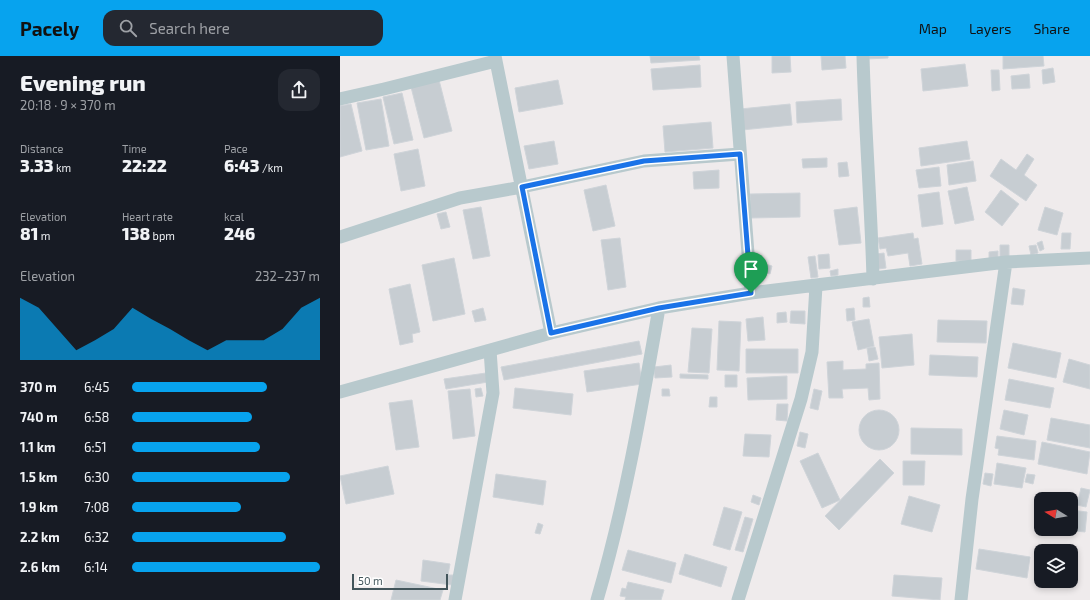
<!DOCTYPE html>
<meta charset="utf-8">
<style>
:root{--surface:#171b24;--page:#242831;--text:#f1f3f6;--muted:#9ea1a6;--accent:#07a3ee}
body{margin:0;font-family:"Exo 2",sans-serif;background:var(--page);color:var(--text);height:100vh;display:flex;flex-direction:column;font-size:15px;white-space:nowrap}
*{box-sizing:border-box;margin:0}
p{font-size:13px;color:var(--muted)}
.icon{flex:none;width:22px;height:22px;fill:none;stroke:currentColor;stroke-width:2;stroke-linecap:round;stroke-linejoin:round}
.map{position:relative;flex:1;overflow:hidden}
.side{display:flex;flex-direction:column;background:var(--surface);width:340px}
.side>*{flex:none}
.needle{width:26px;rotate:281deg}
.buttons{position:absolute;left:694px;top:436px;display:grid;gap:8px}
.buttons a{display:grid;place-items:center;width:44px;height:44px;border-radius:8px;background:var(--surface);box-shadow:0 2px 6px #0003;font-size:20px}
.scale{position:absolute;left:12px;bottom:10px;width:96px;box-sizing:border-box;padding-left:4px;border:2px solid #42555b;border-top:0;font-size:11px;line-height:14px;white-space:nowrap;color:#42555b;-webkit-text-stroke:3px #fff;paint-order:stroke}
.pin{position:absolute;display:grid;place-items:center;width:34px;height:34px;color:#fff;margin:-41px -17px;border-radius:50% 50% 50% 0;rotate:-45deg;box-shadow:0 0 4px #0007}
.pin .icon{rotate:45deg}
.round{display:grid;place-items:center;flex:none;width:42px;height:42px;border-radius:12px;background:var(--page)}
.summary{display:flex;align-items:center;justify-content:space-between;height:68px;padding:0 20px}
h1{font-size:22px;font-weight:800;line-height:30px}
.figures{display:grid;grid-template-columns:repeat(3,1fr);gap:6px;height:68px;padding:4px 20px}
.figures div{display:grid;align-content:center}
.figures b{font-size:17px;font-weight:800}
.figures small{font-size:11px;font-weight:400}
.figures p{font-size:11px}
.chart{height:112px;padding:8px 20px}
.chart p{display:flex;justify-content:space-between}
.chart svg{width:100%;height:72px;margin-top:4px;fill:var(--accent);opacity:.7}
ul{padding:0 20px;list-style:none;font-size:13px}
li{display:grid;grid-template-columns:64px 48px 1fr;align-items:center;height:30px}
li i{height:10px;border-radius:5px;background:var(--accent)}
header{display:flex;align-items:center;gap:24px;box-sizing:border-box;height:56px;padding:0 20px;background:var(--accent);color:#111}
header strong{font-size:19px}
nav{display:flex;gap:22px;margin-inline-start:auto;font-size:14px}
.search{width:280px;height:36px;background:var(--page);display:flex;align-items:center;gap:10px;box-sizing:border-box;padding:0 14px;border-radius:12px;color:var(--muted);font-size:15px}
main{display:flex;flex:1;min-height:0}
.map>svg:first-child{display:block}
.building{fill:#c7cdd2;stroke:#cfd4d9}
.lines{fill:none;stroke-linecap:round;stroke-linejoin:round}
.minor{stroke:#b8c9cd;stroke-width:13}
.route-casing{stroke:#fff;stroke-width:8}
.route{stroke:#1a73e8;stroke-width:5}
</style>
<header>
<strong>Pacely</strong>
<div class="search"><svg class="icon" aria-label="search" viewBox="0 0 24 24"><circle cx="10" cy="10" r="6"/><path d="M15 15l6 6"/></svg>Search here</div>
<nav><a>Map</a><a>Layers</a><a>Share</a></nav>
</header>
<main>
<section class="side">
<div class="summary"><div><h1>Evening run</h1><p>20:18 · 9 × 370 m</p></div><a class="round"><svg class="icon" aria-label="share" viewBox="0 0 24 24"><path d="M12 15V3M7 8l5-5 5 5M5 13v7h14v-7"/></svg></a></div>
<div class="figures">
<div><p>Distance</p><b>3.33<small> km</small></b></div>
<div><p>Time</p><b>22:22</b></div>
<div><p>Pace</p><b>6:43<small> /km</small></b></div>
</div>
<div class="figures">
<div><p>Elevation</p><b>81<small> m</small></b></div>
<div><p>Heart rate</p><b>138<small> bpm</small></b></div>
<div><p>kcal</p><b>246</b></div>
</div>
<div class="chart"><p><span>Elevation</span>232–237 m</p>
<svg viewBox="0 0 160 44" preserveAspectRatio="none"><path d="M0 44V6L10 12L20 25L30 38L40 32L50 25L60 12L70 19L80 25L90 32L100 38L110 32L120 32L130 32L140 25L150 12L160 6V44z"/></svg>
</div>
<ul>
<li><b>370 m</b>6:45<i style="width:72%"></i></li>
<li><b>740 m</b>6:58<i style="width:64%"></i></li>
<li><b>1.1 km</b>6:51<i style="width:68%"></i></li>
<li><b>1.5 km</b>6:30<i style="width:84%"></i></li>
<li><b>1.9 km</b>7:08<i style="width:58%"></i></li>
<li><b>2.2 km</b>6:32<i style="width:82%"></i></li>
<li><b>2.6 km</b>6:14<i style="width:100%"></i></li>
</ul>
</section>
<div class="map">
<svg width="750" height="544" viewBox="0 0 750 544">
<rect width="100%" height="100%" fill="#efebec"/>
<path class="building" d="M310,0H359L360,4L311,7Z
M432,0H450L451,16L432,17Z
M481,0H505L506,12L482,14Z
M524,0H548V2L525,3Z
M663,0H703L704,10L663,13Z
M625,8L628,30L583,35L581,13Z
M360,9L361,31L313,34L311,13Z
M713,12L715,26L703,28L702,14Z
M651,14H659L660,34L652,35Z
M689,18L690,32L672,33L671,20Z
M99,24L112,75L84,82L71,31Z
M218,24L223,48L179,56L175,32Z
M62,37L73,84L54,88L43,41Z
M41,43L49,90L26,94L17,47Z
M501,43L502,64L457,67L456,46Z
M11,48L22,95L0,101V50Z
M450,48L452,69L402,74L400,53Z
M371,66L373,92L325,96L323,70Z
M214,85L218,108L189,113L184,90Z
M627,85L630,103L581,110L579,92Z
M78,93L85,130L61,135L54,98Z
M687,98L694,103L684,119L697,129L686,145L650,120L661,103L676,114Z
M487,102V111L463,112L462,103Z
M633,105L636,125L609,129L607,109Z
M507,106L509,120L499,121L498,107Z
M599,111L601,130L579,132L576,114Z
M379,114V132L354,133L353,116Z
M266,129L275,170L253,175L244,134Z
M627,131L634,164L615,168L608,135Z
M661,134L679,148L662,170L645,156Z
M599,136L603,168L582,171L578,139Z
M460,137V161L411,162L410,138Z
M141,151L150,200L133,203L123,154Z
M517,151L521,187L499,189L494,154Z
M705,151L723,157L717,179L698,174Z
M106,156L110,171L101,173L97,158Z
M573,177L574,183L578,182L582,208L570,210L568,197L548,200L546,192L540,193L538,182Z
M722,177H731L730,193H721Z
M280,182L286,231L268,234L261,184Z
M702,185L704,193L700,195L697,187Z
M660,189H669V202H660Z
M696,189L698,197L691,199L689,190Z
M616,194H631V205H616Z
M658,195V203H649V196Z
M544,197L546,212L538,213L536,198Z
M489,198L490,212L479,213L478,199Z
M475,200L478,221L471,222L468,201Z
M114,202L125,258L93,265L82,209Z
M425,208L432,210L430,218L423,216Z
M413,211H419L420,225H414Z
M498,213V219L491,220L490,215Z
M70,228L80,276L72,278L73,286L60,289L49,233Z
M673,232L685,234L683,249L671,248Z
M529,241L530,251H523V242Z
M143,252L146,264L135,266L132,255Z
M514,252L515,264L507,265L506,253Z
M451,255H465V268L450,267Z
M446,256L447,266L437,267V257Z
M423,261L425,284L408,285L406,263Z
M529,263L534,290L518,294L512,266Z
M598,264L647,265L646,287L597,286Z
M379,265L401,266L399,315L377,314Z
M352,272L372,273L369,317L348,316Z
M572,278L574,309L542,312L539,281Z
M299,285L302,298L164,324L161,311Z
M673,287L721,297L716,322L668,312Z
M535,291L538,303L529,305L527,292Z
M406,293H458V317H406Z
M590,299L638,301L637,321L589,319Z
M729,303L750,309V333L723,326Z
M503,305V314L526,313V308L539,307L540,343L529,344L528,332L502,333L503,342H489L487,306Z
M299,307L302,328L247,336L244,315Z
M331,309L332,321L315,322L314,311Z
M146,317L148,326L106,333L104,323Z
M340,318L368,319V323L340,322Z
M385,319H397V331H385Z
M447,320V343L408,344L407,322Z
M669,323L714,332L710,352L665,344Z
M141,332L143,340L136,341L135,333Z
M175,332L233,338L231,359L173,352Z
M130,333L135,380L113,383L108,335Z
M322,333H329L330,340H322Z
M474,333L482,335L478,354L470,352Z
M370,341H377V351H369Z
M72,344L79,391L56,394L49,347Z
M437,348H448L447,365L436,364Z
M519 374a20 20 0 1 1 40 0a20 20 0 1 1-40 0Z
M664,354L688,359L684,379L660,373Z
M711,362L750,369V392L707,384Z
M571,372L622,373V399L571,398Z
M460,376L468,378L465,392L457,390Z
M405,378L431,379L429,401L403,400Z
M657,380L696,385L694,404L658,399L659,393L655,392Z
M702,386L750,396L747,418L698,408Z
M478,397L500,444L482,452L460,405Z
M540,403L554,417L499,474L485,460Z
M563,405H585L584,429H563Z
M657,407L686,412L682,432L654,428Z
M48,410L54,438L6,448L0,420Z
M645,417L653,418L651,430L643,428Z
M156,418L206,425L203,449L153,441Z
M687,418L695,419L693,428L685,426Z
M741,432L750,434L746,451L737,449Z
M413,439L421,442L419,449L411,446Z
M569,440L600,449L592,476L561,468Z
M384,451L402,456L390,494L373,489Z
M698,451H701V472L696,471Z
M731,454L747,456L745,476L716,473H731Z
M405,461L413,463L403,496L395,494Z
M198,467L203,469L200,478L195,477Z
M639,493L690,501L687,522L636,513Z
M288,494L336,507L331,527L282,514Z
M345,498L387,511L381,531L339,518Z
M83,504L110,508L108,519H114L112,529L81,525Z
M554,519L602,522L600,544L552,540Z
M56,524L103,534L100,544H51Z
M288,526L324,534L321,544H285L286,541L280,540L282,532L286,533Z"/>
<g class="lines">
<path class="minor" d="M155,0L211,277
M393,0L411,237
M523,0C525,74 531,148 533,223
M0,43L44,33L156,5
M0,181L120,142L182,131L304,105L400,98
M0,336L211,277L319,252L411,237L666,206L750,202
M115,544L153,337L150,294
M257,544C285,449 302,350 319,252
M398,544L461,343L472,296L476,230
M621,544L632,443L666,206"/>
</g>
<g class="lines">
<defs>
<path id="route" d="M400,98L411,237L319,252L211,277L182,131L304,105Z"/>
</defs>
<use href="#route" class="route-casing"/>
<use href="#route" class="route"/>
</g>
</svg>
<div class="buttons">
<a><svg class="needle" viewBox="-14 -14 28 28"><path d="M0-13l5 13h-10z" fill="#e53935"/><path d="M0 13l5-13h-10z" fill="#9ea1a6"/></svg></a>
<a><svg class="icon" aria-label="layers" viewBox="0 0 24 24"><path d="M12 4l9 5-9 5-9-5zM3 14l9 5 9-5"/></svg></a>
</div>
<div class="scale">50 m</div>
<div class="pin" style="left:411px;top:237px;background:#1e9e55"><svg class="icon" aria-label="arrive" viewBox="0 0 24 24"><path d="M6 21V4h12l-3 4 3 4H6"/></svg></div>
</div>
</main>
